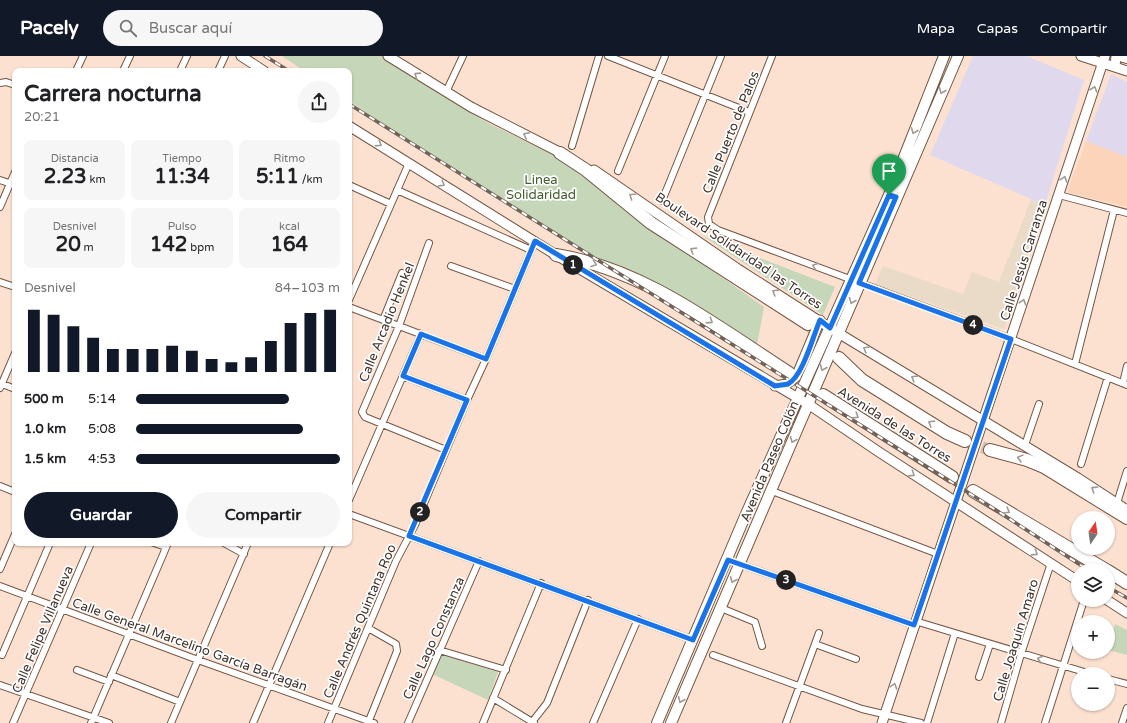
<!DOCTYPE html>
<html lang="es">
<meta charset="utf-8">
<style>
:root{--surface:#fff;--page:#f6f6f6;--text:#202124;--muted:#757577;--accent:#111827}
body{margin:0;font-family:"Varela Round",sans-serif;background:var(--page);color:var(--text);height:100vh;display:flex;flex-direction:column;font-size:15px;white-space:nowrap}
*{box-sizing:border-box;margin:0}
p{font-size:13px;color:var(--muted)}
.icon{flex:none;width:22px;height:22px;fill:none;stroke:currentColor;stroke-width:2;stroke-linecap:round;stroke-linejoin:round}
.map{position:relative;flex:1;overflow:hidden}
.sheet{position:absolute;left:12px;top:12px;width:340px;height:478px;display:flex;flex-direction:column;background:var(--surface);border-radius:8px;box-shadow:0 1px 3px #0004}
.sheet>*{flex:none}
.needle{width:26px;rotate:13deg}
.fabs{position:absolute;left:1071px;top:455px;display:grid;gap:8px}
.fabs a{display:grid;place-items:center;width:44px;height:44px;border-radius:50%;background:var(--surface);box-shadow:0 1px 3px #0004;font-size:20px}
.pin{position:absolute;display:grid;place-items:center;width:34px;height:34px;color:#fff;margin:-41px -17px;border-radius:50% 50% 50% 0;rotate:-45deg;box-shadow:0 0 4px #0007}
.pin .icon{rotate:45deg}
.km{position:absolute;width:20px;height:20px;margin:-10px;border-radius:50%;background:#222;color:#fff;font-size:11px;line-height:20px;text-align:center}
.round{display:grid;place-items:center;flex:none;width:42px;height:42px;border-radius:21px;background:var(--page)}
.head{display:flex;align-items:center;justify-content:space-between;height:68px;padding:0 12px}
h1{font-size:22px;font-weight:700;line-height:30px}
.stats{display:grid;grid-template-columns:repeat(3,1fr);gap:6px;height:68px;padding:4px 12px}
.stats div{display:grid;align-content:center;border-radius:8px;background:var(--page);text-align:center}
.stats b{font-size:20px;font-weight:700}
.stats small{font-size:11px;font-weight:400}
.stats p{font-size:11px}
.chart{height:112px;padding:8px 12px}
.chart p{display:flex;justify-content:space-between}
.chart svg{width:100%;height:72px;margin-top:4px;stroke:var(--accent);stroke-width:6}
.button{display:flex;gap:8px;margin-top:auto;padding:8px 12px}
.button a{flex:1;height:46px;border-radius:24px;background:var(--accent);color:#fff;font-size:16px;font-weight:700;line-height:46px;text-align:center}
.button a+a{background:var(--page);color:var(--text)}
ul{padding:0 12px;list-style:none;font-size:13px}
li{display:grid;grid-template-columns:64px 48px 1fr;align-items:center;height:30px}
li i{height:10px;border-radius:5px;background:var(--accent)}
header{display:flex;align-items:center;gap:24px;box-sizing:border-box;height:56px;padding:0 20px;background:var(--accent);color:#fff}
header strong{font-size:19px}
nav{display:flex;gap:22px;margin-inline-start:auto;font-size:14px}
.search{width:280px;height:36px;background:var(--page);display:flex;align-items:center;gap:10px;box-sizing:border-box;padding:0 14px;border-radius:22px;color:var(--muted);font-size:15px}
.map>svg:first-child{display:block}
.commercial{fill:#eadac8}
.built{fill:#fcd4ba}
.education{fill:#e0d9ee}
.green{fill:#c6d7b9}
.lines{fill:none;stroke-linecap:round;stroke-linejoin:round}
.highway-tunnel{stroke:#d6beaf;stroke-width:12;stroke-dasharray:12 6;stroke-linecap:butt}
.street-casing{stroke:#735745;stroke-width:8}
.secondary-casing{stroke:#735745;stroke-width:11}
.primary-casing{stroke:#735745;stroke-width:12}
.highway-casing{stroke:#735745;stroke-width:14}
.street{stroke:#fff;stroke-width:6}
.secondary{stroke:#fff;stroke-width:9}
.primary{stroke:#fff;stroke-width:10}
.highway{stroke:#fff;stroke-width:12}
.rail-casing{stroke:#736258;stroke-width:3.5}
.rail{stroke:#fff;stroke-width:2;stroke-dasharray:6;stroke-linecap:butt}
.oneway{stroke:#a09995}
.route-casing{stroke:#fff;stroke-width:8}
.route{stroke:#1a73e8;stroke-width:5}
.labels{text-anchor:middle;stroke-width:3.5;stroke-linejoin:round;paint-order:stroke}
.street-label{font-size:13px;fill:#40332b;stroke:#fff}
.park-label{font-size:13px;fill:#445c2c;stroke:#fff}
</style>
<header>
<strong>Pacely</strong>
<div class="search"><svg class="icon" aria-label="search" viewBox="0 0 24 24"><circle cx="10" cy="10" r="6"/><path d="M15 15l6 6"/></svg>Buscar aquí</div>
<nav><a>Mapa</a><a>Capas</a><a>Compartir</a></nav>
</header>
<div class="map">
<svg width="1127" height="667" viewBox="0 0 1127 667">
<rect width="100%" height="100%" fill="#fce1d0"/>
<path class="commercial" d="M1031,143L1045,149L1004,273L875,228L883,210L963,238L972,216L999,226Z"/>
<path class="built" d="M1086,85L1127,101V151L1067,136Z"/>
<path class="education" d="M973,0H1027L1084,24L1045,149L930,99Z
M1111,18L1127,26V101L1086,85Z"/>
<path class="green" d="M282,0H383L488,67L561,103L590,123L621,150L764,251L757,289L565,185L502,146L349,45V15H304Z
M703,180L835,231L823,259Z
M1115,568L1127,574V599L1108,594Z
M441,598L498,616L488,644L432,618Z"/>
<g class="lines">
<path class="highway-tunnel" d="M808,268L839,302
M965,385L990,394"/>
<defs>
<path id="street" d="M608,0L749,56
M772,0L708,161L709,168L718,174L1011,283L1127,329
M76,15L83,0
M123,15L130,0
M180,15L187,0
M218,15L225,0
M0,27L6,26L15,29
M446,36L463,0
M572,90L599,0
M618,115L665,0
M0,124L15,129
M349,129L391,148
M397,134L531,194
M1059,139L1127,157
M662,145L721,0
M0,151L15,116
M429,187L399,270L362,356L365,361L446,394
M451,210L515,233
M0,226L15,231
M349,244L409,107
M349,251L486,303
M383,264L402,217
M1075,308L1114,154
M403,320L467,344
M0,327L15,333
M1123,327L1127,310
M0,332L15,297
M1025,389L1039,348
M1081,408L1108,321
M0,430L15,436
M772,435L938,498
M349,444L421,278
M1117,447L1127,415
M349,458L693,584
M154,487L166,491
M224,487L244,498
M728,504L914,569
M0,513L15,478
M0,530L198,604L374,667
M721,552L755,566L762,590
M915,565L1091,618
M815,588L856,603
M439,594L506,614
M2,599L50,487
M713,599L862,653L921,667
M77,614L109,626
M111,619L180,646
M979,621L990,588
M1108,623L1127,628
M0,629L109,667
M493,642L534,667
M532,666L547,647L588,544
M13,667L91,487
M91,667L168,487
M171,667L248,487
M253,667L330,487
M328,667L396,505L415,469L467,344L486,303L535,185
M368,667L397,595L396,588L368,572
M408,667L479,505
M483,667L541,527
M593,667L638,563
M786,667L819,577
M927,667L955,577
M1001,667L1021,598L1051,507
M1045,667L1084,544
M1122,667L1127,652"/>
<path id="secondary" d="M241,0L264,15
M388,0L471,51L565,99
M1081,0L1127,15
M1115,11L1116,0
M349,70L556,199L808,348L879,396L1078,525
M594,114L738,213L830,272L1078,422L1127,454
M775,330L787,328L796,321L820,264
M1107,544L1127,557
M882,667L1105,0"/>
<path id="primary" d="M657,667L746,458L889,139L944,0
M671,667L958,0"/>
<path id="highway" d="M1123,0L1127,1
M560,97L586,114L651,167L808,268
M556,199C644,213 716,270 789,317
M839,302L862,324L947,377L965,385
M823,339L952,421
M990,394L1027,404L1044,411L1127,462
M973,435L1106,514
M1108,515L1127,527"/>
</defs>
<use href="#street" class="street-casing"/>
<use href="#secondary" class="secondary-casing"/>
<use href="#primary" class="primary-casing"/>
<use href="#highway" class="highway-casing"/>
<use href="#street" class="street"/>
<use href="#secondary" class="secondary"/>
<use href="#primary" class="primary"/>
<use href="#highway" class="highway"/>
<defs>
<path id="rail" d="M265,0L289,15
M349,48L996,454L1088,514
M1108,531L1127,542"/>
</defs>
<use href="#rail" class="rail-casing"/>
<use href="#rail" class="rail"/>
</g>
<defs><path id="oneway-chevron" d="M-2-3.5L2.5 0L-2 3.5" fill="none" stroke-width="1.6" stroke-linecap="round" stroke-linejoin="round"/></defs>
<g class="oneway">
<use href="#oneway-chevron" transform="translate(417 19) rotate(-147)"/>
<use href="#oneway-chevron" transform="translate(1094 33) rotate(-71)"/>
<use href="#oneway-chevron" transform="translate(942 35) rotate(113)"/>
<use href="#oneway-chevron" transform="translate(914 75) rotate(112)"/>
<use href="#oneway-chevron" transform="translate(526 79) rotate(-153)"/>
<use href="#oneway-chevron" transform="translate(379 88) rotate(32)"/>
<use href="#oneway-chevron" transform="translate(1064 123) rotate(-72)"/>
<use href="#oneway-chevron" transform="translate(442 128) rotate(32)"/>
<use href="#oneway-chevron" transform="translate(632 140) rotate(-145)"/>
<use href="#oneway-chevron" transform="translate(693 194) rotate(-148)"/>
<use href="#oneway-chevron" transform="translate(594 208) rotate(20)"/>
<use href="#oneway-chevron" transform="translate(815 210) rotate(-160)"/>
<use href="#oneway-chevron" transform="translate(775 236) rotate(-148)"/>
<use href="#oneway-chevron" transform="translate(852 245) rotate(113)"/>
<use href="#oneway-chevron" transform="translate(1023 246) rotate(-73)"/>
<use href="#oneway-chevron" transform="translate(710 265) rotate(33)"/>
<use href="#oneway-chevron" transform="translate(866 293) rotate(-149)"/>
<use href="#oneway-chevron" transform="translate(823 312) rotate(113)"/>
<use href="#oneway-chevron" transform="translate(914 322) rotate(-148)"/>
<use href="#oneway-chevron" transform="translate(856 360) rotate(32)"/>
<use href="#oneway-chevron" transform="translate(931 367) rotate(-148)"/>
<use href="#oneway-chevron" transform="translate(793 384) rotate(113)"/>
<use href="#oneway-chevron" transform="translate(1020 402) rotate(-165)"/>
<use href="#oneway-chevron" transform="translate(912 418) rotate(33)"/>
<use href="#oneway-chevron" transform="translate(1094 433) rotate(-147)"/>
<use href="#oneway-chevron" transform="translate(1007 455) rotate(31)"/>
<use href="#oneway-chevron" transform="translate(1035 497) rotate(33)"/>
<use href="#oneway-chevron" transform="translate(733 524) rotate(113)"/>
<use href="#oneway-chevron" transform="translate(1040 603) rotate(-163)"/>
<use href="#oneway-chevron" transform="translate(894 630) rotate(-72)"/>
<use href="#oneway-chevron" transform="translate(681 644) rotate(113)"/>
</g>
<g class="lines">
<defs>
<path id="route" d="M889,139L896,141L859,227L1011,283L914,569L728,504L693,584L409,480L467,344L403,320L421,278L486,303L535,185L775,330C780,329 784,329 788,328C803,320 813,280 820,264L830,272Z"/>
</defs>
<use href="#route" class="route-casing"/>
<use href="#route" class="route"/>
</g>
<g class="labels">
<g class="street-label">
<text transform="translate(730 76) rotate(-68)" y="5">Calle Puerto de Palos</text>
<text transform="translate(739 194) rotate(34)" y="5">Boulevard Solidaridad las Torres</text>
<text transform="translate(1023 204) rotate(-72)" y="5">Calle Jesús Carranza</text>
<text transform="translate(386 266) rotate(-68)" y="5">Calle Arcadio Henkel</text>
<text transform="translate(895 368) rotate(32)" y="5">Avenida de las Torres</text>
<text transform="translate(769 405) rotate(-67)" y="5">Avenida Paseo Colón</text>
<text transform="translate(359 565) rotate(-67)" y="5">Calle Andrés Quintana Roo</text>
<text transform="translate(42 573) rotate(-67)" y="5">Calle Felipe Villanueva</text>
<text transform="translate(433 582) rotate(-66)" y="5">Calle Lago Constanza</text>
<text transform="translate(1015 584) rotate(-73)" y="5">Calle Joaquín Amaro</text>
<text transform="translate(190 588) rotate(20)" y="5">Calle General Marcelino García Barragán</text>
</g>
<g class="park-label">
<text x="541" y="128">Linea<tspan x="541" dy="15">Solidaridad</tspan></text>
</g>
</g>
</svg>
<div class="fabs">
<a><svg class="needle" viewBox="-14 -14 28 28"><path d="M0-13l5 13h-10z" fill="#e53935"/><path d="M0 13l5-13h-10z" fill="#757577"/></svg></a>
<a><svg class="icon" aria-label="layers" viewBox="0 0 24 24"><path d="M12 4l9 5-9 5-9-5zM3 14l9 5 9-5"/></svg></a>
<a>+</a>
<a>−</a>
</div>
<div class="pin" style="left:889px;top:139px;background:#1e9e55"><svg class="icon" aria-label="arrive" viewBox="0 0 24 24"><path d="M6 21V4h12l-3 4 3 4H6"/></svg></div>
<b class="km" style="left:573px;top:209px">1</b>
<b class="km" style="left:420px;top:456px">2</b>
<b class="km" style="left:786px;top:524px">3</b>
<b class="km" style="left:973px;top:269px">4</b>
<section class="sheet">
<div class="head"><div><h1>Carrera nocturna</h1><p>20:21</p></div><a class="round"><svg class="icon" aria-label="share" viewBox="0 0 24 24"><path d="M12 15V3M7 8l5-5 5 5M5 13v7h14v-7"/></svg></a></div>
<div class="stats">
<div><p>Distancia</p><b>2.23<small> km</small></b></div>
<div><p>Tiempo</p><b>11:34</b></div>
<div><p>Ritmo</p><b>5:11<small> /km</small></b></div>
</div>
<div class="stats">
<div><p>Desnivel</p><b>20<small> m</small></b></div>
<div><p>Pulso</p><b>142<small> bpm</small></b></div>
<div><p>kcal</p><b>164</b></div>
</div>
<div class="chart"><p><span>Desnivel</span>84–103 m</p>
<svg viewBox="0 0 160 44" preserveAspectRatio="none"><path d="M5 44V6M15 44V9M25 44V16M35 44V23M45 44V30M55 44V30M65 44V30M75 44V28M85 44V31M95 44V36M105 44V38M115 44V35M125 44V25M135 44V14M145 44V8M155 44V6"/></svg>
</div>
<ul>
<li><b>500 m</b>5:14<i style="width:75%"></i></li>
<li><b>1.0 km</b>5:08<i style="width:82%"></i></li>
<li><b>1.5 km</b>4:53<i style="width:100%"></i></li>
</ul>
<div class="button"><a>Guardar</a><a>Compartir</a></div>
</section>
</div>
